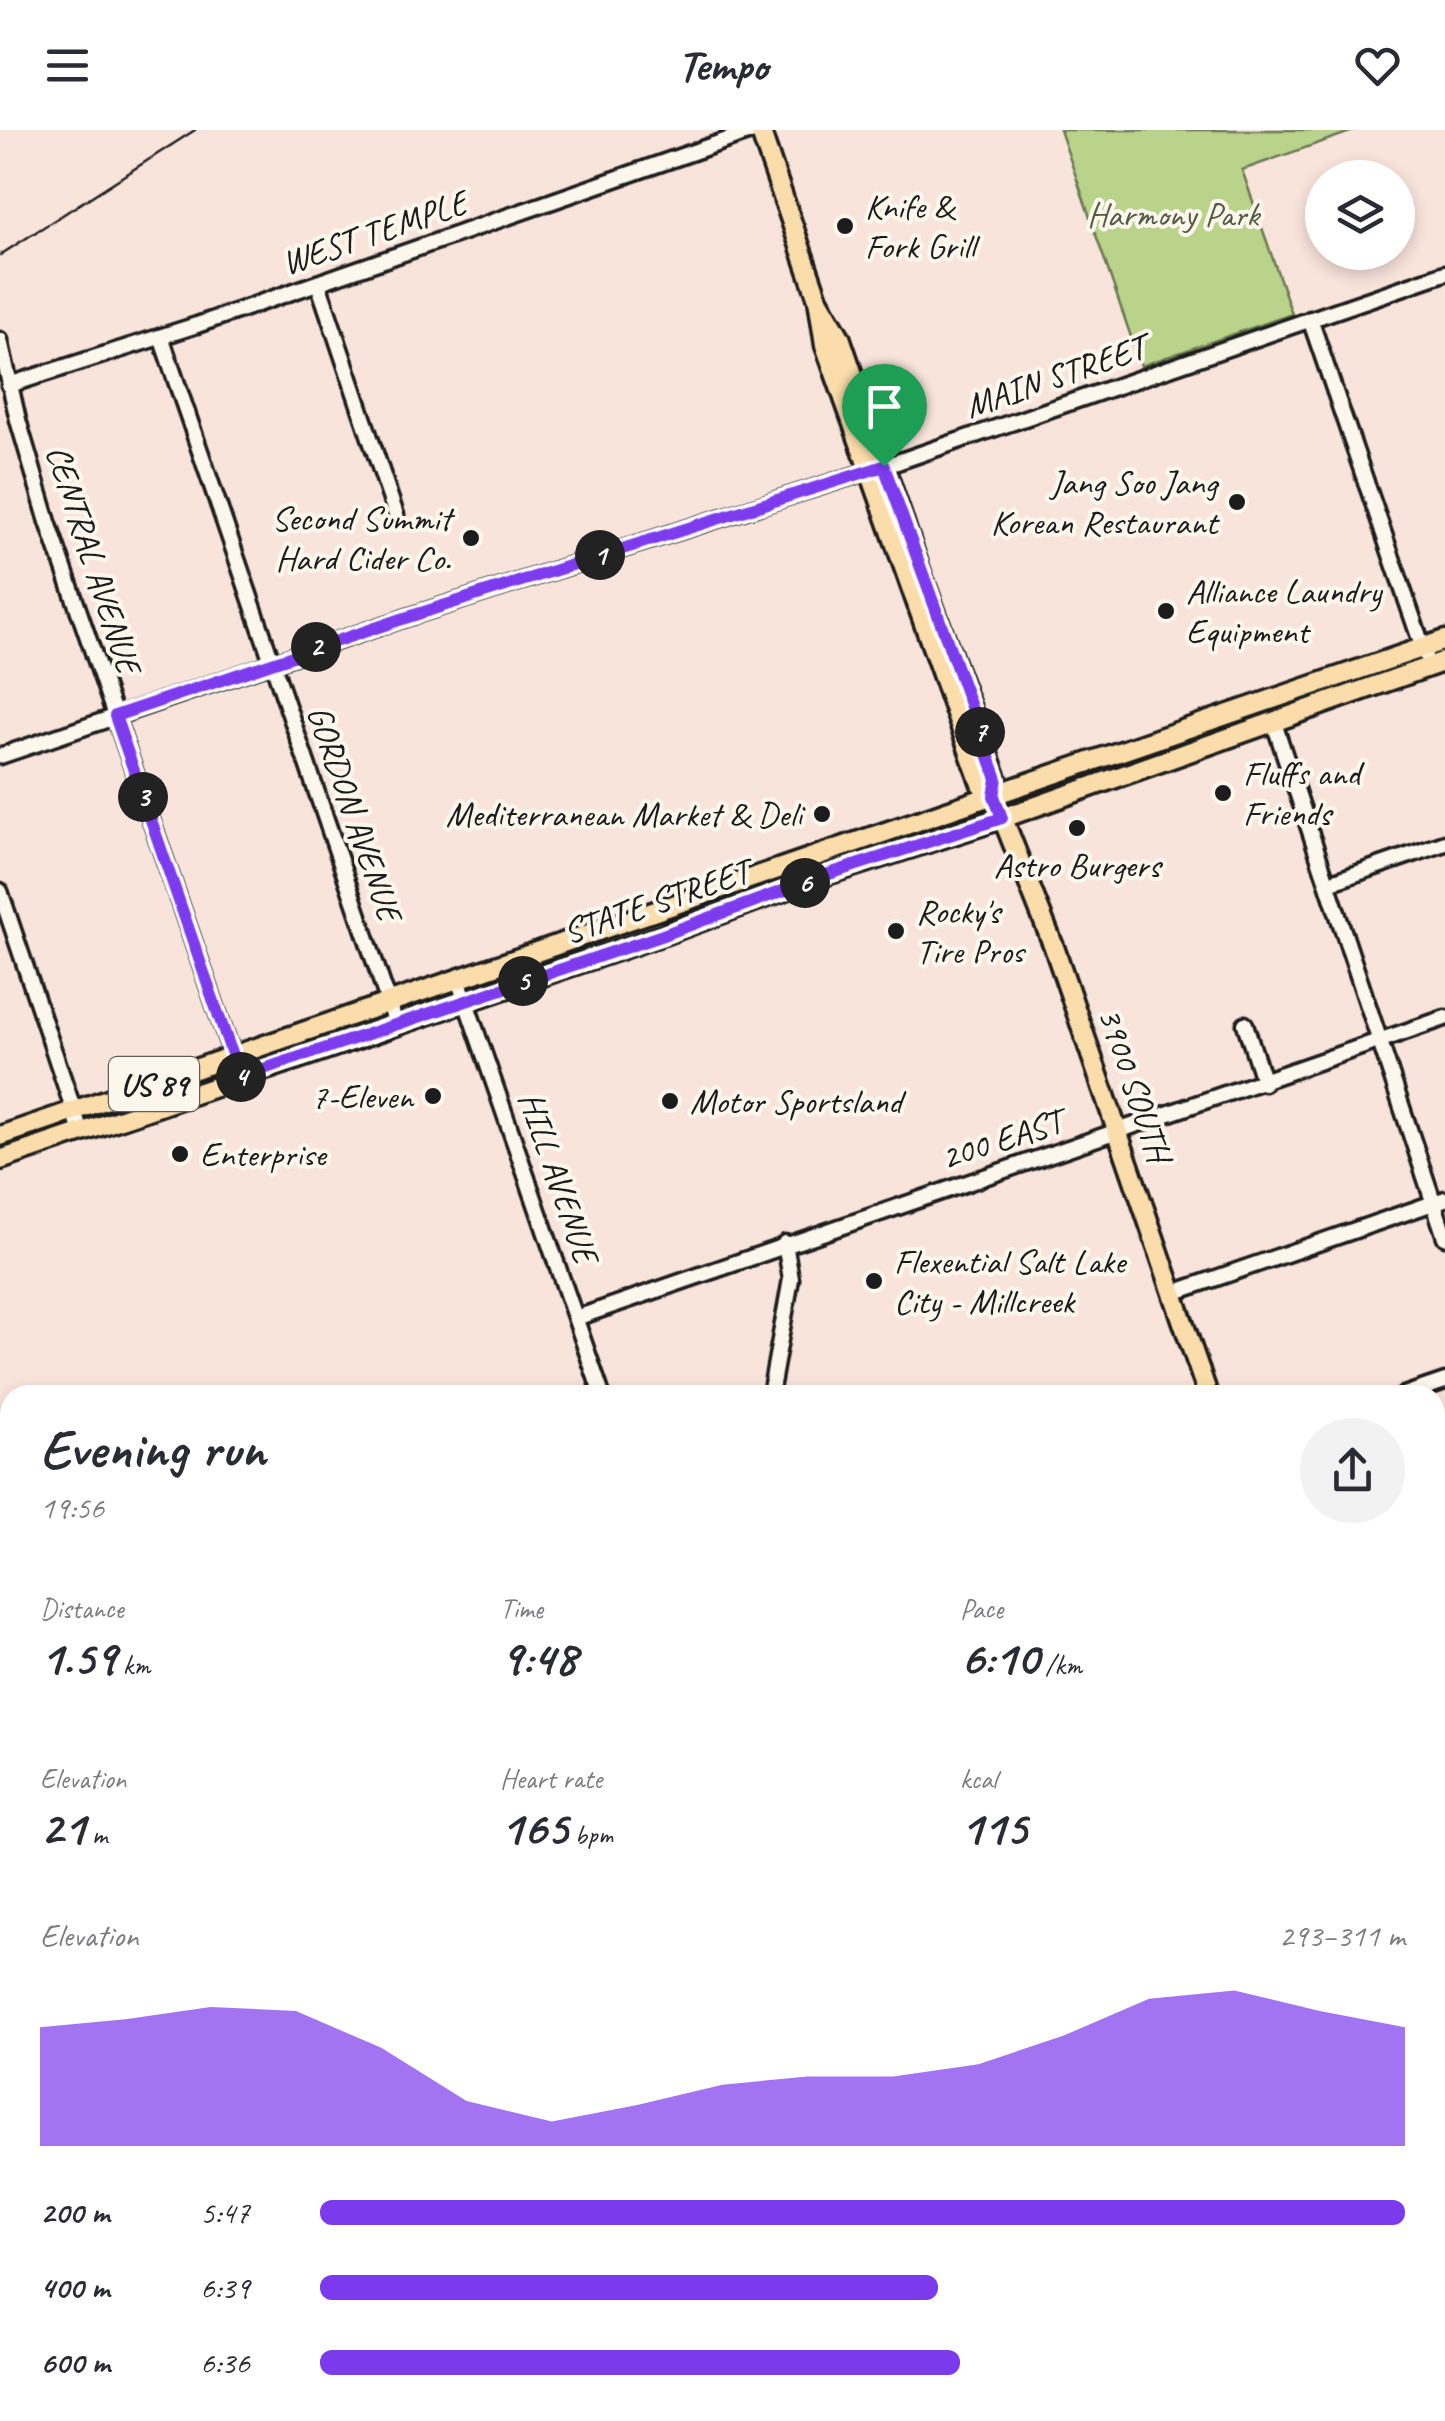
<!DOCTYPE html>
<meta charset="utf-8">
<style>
:root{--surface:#fff;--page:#f2f2f3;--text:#2b2b33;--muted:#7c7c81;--accent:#7c3aed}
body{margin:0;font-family:Caveat,sans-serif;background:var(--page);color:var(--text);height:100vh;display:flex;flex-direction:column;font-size:38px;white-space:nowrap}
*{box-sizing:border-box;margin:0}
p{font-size:32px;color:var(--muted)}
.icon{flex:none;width:55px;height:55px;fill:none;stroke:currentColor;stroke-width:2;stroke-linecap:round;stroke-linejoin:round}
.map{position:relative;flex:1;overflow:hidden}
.details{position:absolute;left:0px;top:1255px;width:1445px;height:1038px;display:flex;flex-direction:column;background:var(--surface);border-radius:30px 30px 0 0;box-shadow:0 5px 15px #0003}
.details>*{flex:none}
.buttons{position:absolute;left:1305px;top:30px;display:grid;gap:20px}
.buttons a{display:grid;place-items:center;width:110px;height:110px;border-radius:50%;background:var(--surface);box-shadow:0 5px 15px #0003;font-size:50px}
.pin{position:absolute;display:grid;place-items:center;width:85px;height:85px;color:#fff;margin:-102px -42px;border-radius:50% 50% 50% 0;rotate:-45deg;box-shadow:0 0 10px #0007}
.pin .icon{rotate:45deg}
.km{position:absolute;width:50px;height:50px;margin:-25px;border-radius:50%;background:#222;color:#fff;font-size:28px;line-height:50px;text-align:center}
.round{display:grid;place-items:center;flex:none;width:105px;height:105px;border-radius:52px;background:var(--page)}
.head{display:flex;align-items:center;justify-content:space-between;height:170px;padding:0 40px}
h1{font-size:55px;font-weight:700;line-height:75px}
.stats{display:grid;grid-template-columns:repeat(3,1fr);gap:15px;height:170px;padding:10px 40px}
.stats div{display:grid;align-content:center}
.stats b{font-size:50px;font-weight:700}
.stats small{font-size:28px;font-weight:400}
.stats p{font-size:28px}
.chart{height:280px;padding:20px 40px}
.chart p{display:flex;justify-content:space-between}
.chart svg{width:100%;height:180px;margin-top:10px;fill:var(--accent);opacity:.7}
ul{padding:0 40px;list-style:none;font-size:32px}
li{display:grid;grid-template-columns:160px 120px 1fr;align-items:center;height:75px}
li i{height:25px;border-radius:12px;background:var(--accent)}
header{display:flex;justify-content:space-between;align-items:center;height:130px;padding:0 40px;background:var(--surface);font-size:45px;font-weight:700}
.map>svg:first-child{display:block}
.green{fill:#b9d38a;stroke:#6a7853;stroke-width:2.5}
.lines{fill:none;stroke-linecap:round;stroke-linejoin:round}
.minor-casing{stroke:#1c1c1c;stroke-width:21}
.major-casing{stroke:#1c1c1c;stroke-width:25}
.minor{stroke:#fbf7ec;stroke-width:14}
.major{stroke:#faddab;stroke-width:18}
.tram{stroke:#1c1c1c;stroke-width:2.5}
.route-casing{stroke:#fff;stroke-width:20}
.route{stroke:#7c3aed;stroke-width:12}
.poi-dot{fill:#1c1c1c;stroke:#fbf7ec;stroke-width:4}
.labels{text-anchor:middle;stroke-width:8;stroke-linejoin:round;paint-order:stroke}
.shield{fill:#fbf7ec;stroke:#5f5e5a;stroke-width:2.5}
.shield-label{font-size:32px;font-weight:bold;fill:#1c1c1c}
.poi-label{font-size:35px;fill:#1c1c1c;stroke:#fbf7ec;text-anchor:start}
.park-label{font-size:35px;fill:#535c42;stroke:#fbf7ec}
.street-label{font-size:35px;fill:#1c1c1c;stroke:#fbf7ec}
</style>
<header><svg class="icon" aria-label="menu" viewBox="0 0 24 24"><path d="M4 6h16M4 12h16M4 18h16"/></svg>Tempo<svg class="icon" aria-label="heart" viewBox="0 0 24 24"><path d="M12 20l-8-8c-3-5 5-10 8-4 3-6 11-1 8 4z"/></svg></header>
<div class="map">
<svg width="1445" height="2291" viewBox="0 0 1445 2291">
<rect width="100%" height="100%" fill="#f9e4dc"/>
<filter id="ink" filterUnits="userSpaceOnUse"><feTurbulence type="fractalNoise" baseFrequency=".01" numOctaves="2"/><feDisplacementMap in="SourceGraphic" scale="20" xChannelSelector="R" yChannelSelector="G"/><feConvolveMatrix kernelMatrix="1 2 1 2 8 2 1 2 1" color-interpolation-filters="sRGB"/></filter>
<g filter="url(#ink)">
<path class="green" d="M1060,0H1356L1242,40L1292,184L1141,236Z"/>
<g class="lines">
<defs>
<path id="minor" d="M318,153L396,385
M1310,189L1425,524
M161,207L396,894
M0,210L18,290L48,392L240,947
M9,255L197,195L756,0
M1274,593L1445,1107
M0,626L405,488L900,331L1445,143
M1329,753L1445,713
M0,761L81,1002
M458,849L602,1265
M1245,894L1264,953
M1173,1163L1445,1069
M576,1188L1445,888
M770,1265L791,1149L785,1113
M1404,1265L1445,1251
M0,1629L10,1634
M1435,1642L1445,1638
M1435,1886L1445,1881
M0,1944L10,1969
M1435,2026L1445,2023
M0,2077L10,2074
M0,2201L10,2198
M104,2282L106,2291
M214,2282L221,2291
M365,2282L367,2291
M585,2282L596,2291
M785,2282L788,2291
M798,2282L801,2291
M825,2282L828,2291
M975,2282L978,2291
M1202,2282L1207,2291
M1352,2282L1353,2291
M668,2291L693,2282"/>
<path id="major" d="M760,0L818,169L840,207L922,446L997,649L994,666
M818,169L825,215L981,654L994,666L1054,817L1208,1265
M0,1006L1445,510
M0,1030L663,805L829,744L983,695L1445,531
M1435,1923L1445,1953"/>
</defs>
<use href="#minor" class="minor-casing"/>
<use href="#major" class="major-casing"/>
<use href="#minor" class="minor"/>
<use href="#major" class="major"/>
<path class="tram" d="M0,125L195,0"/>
</g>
</g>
<g class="lines" filter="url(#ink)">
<defs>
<path id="route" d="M884,336L997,649L994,666L1002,688L829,744L663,805L240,947L115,586L405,488Z"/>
</defs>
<use href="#route" class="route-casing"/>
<use href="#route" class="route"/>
</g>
<g class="poi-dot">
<circle cx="845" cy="96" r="10"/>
<circle cx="1237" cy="372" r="10"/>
<circle cx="471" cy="408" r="10"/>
<circle cx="1166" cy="481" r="10"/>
<circle cx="1223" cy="663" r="10"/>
<circle cx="822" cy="684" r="10"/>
<circle cx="1077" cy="698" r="10"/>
<circle cx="896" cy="801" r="10"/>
<circle cx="433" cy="966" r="10"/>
<circle cx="670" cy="971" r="10"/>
<circle cx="180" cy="1024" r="10"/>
<circle cx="874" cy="1151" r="10"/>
</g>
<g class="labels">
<rect class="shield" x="109" y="927" width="90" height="54" rx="8"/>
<g class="shield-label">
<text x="154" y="965">US 89</text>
</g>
<g class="poi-label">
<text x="865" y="88">Knife &amp;<tspan x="865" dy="40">Fork Grill</tspan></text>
<text x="1217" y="364" text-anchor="end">Jang Soo Jang<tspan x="1217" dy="40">Korean Restaurant</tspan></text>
<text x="451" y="400" text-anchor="end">Second Summit<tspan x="451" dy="40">Hard Cider Co.</tspan></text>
<text x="1186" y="473">Alliance Laundry<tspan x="1186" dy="40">Equipment</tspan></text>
<text x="1243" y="655">Fluffs and<tspan x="1243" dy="40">Friends</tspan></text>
<text x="802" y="696" text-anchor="end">Mediterranean Market &amp; Deli</text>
<text x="1077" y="747" text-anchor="middle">Astro Burgers</text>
<text x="916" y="793">Rocky's<tspan x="916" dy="40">Tire Pros</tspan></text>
<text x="413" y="978" text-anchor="end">7-Eleven</text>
<text x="690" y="983">Motor Sportsland</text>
<text x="200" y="1036">Enterprise</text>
<text x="894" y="1143">Flexential Salt Lake<tspan x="894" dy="40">City - Millcreek</tspan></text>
</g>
<g class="park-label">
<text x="1173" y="96">Harmony Park</text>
</g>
<g class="street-label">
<text transform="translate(374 102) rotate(-19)" y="12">WEST TEMPLE</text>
<text transform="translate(1055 246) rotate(-19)" y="12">MAIN STREET</text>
<text transform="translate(94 429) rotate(72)" y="12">CENTRAL AVENUE</text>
<text transform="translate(355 683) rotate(71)" y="12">GORDON AVENUE</text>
<text transform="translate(656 771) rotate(-19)" y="12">STATE STREET</text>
<text transform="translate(1135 954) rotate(71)" y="12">3900 SOUTH</text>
<text transform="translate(1001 1009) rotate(-18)" y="12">200 EAST</text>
<text transform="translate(559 1047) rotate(71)" y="12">HILL AVENUE</text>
</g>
</g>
</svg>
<div class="buttons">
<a><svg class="icon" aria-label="layers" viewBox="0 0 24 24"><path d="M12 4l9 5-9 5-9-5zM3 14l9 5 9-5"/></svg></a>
</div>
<div class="pin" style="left:884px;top:336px;background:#1e9e55"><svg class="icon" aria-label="arrive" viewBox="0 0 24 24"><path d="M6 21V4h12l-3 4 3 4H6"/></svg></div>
<b class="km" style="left:600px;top:425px">1</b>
<b class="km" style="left:316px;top:517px">2</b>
<b class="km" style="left:143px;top:667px">3</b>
<b class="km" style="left:241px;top:947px">4</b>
<b class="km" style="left:523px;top:851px">5</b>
<b class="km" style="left:805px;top:753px">6</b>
<b class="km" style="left:980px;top:602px">7</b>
<section class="details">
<div class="head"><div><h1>Evening run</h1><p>19:56</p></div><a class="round"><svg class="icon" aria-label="share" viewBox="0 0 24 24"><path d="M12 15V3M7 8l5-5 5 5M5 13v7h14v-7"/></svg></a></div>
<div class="stats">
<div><p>Distance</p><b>1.59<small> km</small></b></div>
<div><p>Time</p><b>9:48</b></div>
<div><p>Pace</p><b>6:10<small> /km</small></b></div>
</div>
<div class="stats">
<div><p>Elevation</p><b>21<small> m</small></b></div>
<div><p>Heart rate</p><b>165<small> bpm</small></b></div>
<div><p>kcal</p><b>115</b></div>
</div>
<div class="chart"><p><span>Elevation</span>293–311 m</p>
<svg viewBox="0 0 160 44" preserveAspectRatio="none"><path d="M0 44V15L10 13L20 10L30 11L40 20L50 33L60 38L70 34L80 29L90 27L100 27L110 24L120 17L130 8L140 6L150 11L160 15V44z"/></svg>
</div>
<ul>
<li><b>200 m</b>5:47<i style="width:100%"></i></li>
<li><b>400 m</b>6:39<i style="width:57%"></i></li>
<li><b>600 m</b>6:36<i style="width:59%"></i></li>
</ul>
</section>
</div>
